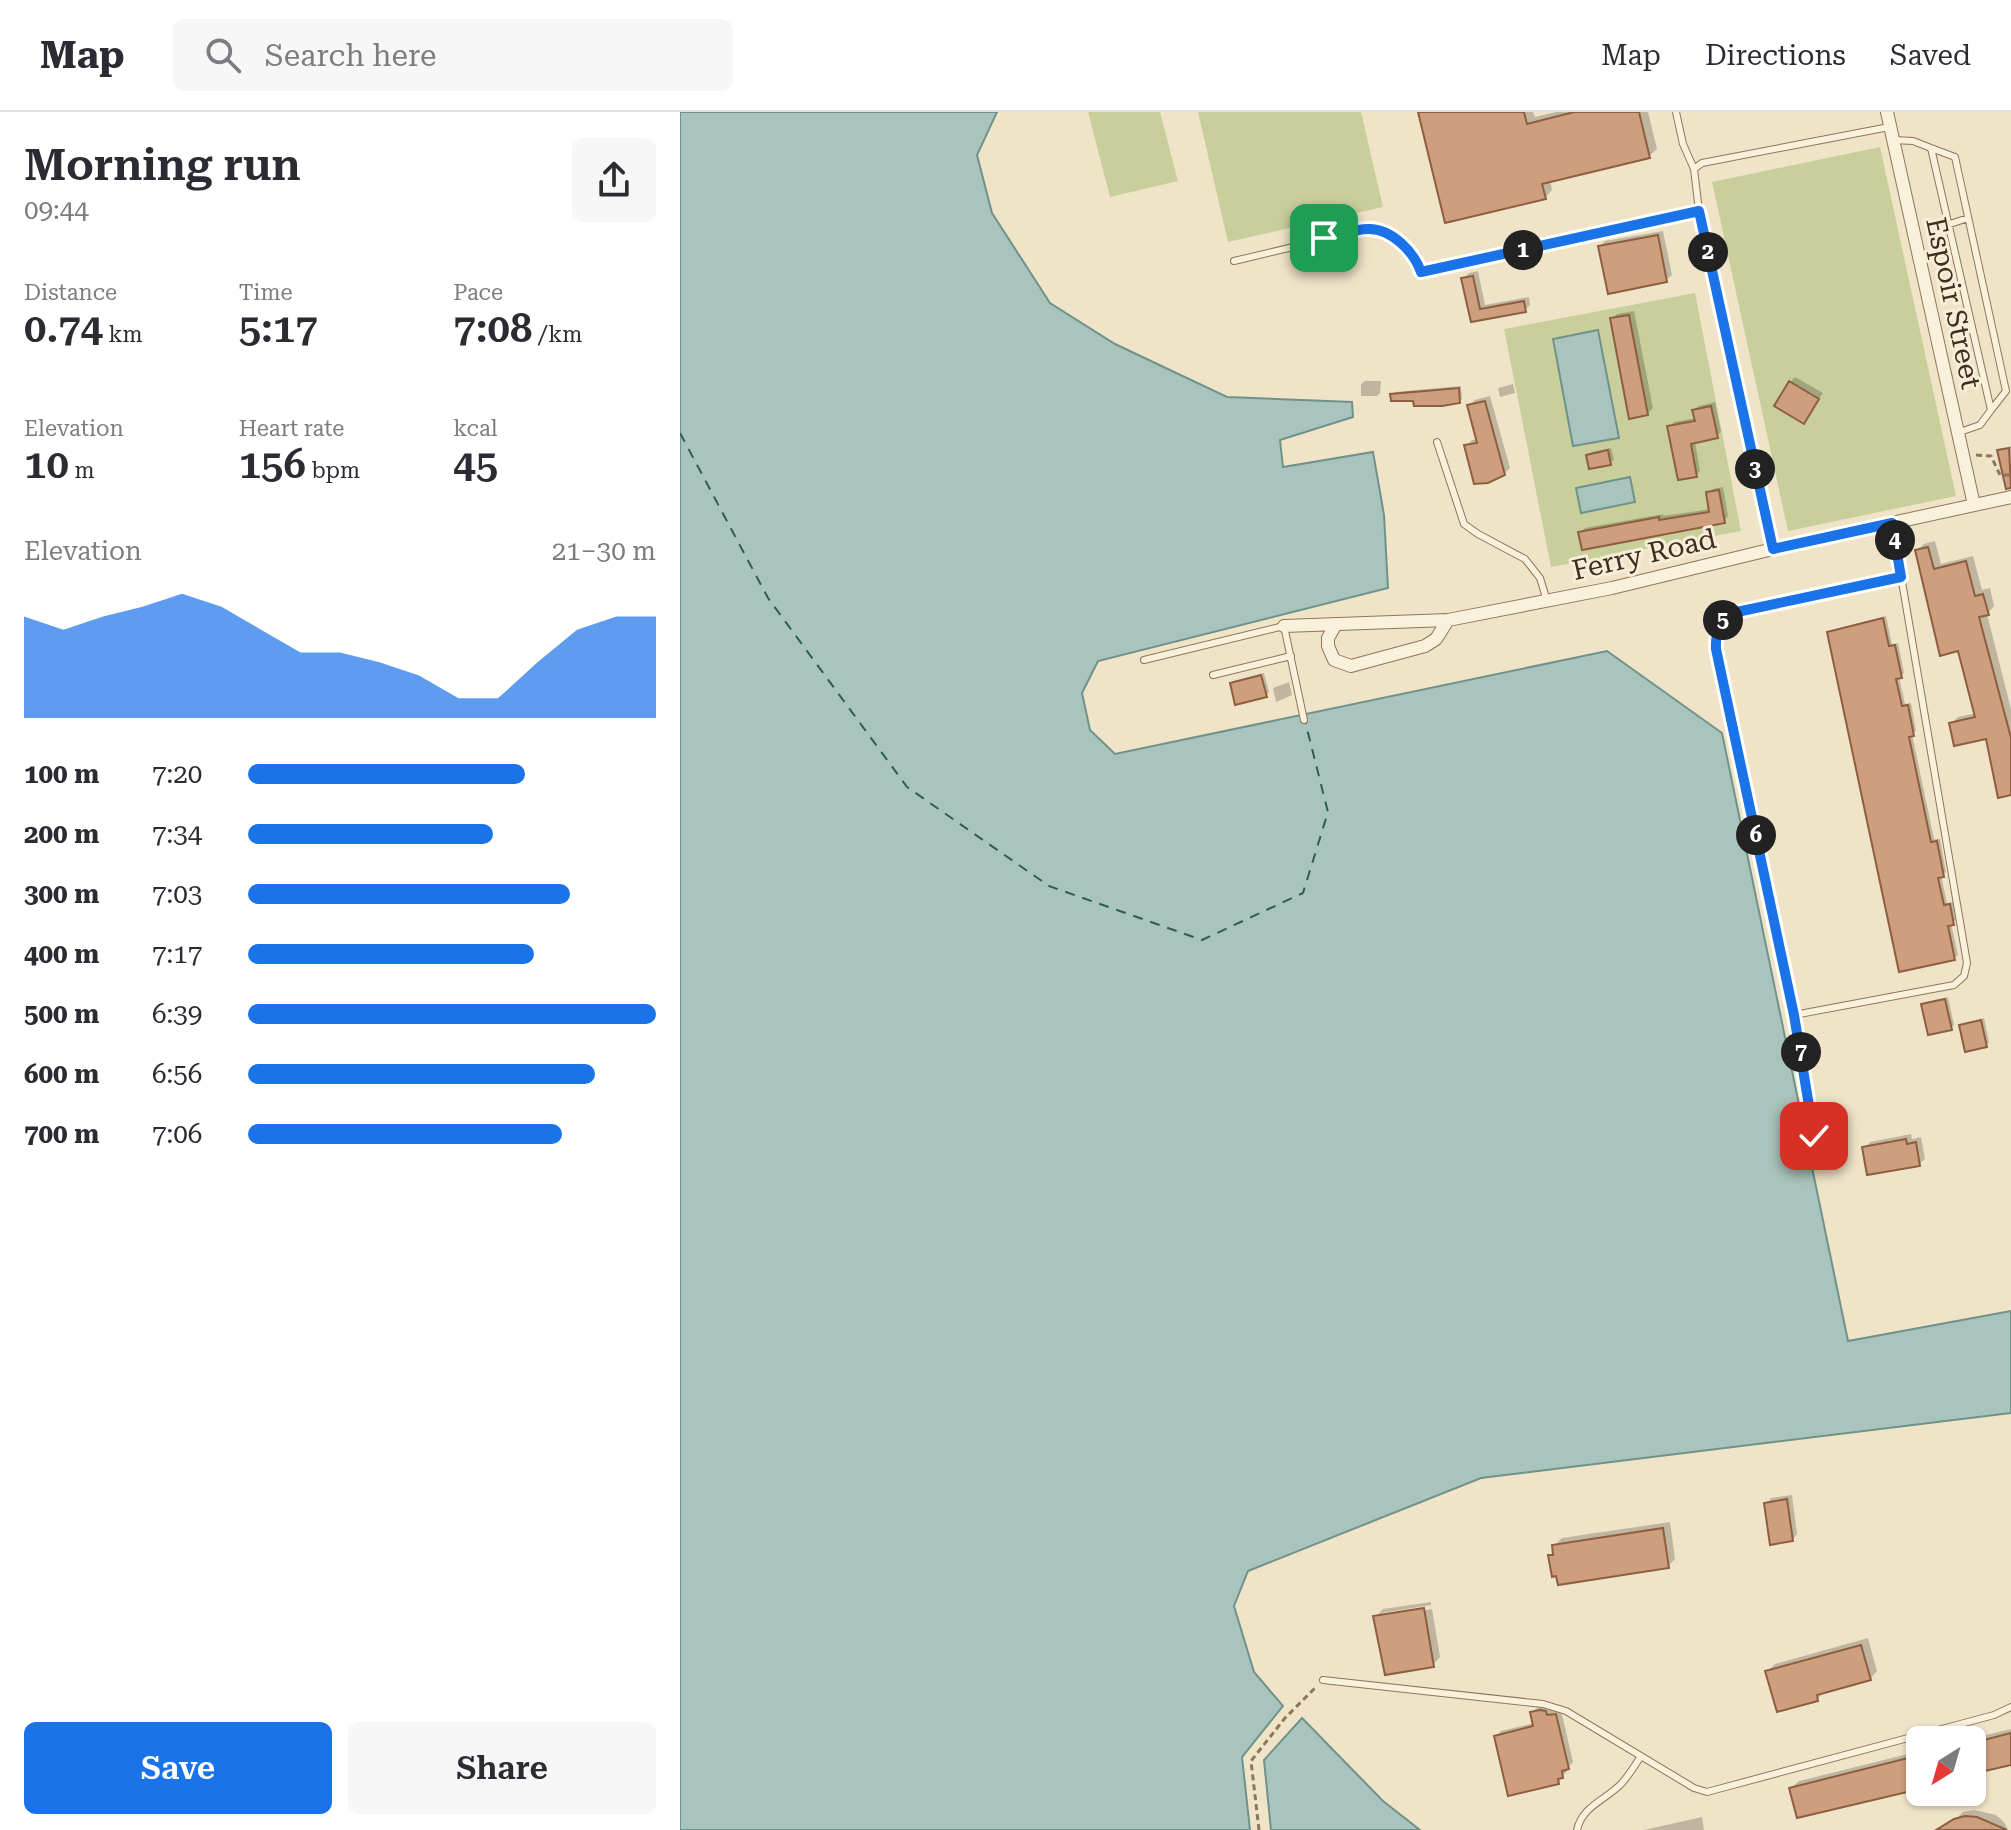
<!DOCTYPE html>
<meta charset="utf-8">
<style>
:root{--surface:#fff;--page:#f7f7f7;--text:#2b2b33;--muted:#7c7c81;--line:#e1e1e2;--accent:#1a73e8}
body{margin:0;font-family:"Roboto Serif",serif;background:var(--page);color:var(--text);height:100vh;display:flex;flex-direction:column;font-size:30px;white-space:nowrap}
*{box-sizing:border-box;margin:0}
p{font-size:26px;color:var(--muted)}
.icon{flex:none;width:44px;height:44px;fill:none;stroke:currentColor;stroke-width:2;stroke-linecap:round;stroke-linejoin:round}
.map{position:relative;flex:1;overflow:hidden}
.details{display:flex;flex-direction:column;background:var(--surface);width:680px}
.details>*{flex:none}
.needle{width:52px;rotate:217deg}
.buttons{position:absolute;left:1226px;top:1614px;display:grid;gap:16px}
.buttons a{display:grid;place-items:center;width:80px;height:80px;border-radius:12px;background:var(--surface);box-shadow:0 2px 6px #0004;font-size:40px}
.pin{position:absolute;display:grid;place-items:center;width:68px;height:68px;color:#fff;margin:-34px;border-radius:16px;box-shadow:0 4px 12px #0006}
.km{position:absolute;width:40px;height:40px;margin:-20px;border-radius:50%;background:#222;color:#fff;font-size:22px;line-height:40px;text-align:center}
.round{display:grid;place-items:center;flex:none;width:84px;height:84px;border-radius:12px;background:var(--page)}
.head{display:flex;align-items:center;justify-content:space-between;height:136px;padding:0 24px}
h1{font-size:44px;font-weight:600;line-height:60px}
.stats{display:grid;grid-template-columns:repeat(3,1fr);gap:12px;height:136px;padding:8px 24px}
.stats div{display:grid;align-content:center}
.stats b{font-size:40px;font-weight:600}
.stats small{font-size:22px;font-weight:400}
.stats p{font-size:22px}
.chart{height:224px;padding:16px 24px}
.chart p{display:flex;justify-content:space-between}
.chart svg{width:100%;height:144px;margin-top:8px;fill:var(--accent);opacity:.7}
.primary-button{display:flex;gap:16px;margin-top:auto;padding:16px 24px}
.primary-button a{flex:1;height:92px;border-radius:12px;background:var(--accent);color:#fff;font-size:32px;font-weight:600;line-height:92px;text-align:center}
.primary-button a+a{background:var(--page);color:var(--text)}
ul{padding:0 24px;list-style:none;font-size:26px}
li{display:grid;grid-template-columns:128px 96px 1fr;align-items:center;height:60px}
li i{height:20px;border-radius:10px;background:var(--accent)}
header{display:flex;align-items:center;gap:48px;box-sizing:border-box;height:112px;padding:0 40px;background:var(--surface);border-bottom:2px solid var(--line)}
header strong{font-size:38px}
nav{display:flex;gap:44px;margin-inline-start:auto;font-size:28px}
.search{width:560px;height:72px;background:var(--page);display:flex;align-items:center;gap:20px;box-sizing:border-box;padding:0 28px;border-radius:12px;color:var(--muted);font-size:30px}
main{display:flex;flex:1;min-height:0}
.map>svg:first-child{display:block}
.grass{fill:#c9cf9b}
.water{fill:#a9c4bc;stroke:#6f938a;stroke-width:2}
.shadow{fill:#0003}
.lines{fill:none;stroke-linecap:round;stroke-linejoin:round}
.ferry{stroke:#2f5d5a;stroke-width:2;stroke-dasharray:10 8;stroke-linecap:butt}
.building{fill:#cf9f7d;stroke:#8d5f41;stroke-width:2}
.lane-casing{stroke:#8d765c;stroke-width:8}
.street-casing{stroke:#8d765c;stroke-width:14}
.path{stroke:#8d765c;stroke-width:3;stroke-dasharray:6 4;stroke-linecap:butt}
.lane{stroke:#faf1dc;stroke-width:6}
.street{stroke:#faf1dc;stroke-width:12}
.route-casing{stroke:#fff;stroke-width:16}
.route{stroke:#1a73e8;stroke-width:10}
.labels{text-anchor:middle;stroke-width:6;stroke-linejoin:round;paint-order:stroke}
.street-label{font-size:28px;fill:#3d2e20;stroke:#f7eed8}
</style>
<header>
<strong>Map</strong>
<div class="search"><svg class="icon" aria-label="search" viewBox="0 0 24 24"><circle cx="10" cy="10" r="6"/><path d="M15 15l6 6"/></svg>Search here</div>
<nav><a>Map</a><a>Directions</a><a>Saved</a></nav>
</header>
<main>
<section class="details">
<div class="head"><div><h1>Morning run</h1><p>09:44</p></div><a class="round"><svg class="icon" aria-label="share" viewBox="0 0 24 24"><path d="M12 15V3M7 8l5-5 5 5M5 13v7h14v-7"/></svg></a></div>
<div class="stats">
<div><p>Distance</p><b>0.74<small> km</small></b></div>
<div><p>Time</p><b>5:17</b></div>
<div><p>Pace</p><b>7:08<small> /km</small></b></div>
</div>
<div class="stats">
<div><p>Elevation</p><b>10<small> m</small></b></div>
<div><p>Heart rate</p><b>156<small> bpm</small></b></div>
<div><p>kcal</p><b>45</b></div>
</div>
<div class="chart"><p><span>Elevation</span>21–30 m</p>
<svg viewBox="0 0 160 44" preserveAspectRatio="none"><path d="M0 44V13L10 17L20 13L30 10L40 6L50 10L60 17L70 24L80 24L90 27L100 31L110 38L120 38L130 27L140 17L150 13L160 13V44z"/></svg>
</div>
<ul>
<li><b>100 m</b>7:20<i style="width:68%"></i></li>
<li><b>200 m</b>7:34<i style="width:60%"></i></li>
<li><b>300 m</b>7:03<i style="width:79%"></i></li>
<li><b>400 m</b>7:17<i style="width:70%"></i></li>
<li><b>500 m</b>6:39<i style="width:100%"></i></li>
<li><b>600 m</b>6:56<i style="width:85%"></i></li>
<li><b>700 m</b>7:06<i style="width:77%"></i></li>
</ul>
<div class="primary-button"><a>Save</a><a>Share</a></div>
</section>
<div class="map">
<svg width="1331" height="1718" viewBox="0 0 1331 1718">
<rect width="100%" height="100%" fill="#f0e4c8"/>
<path class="grass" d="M408,0H480L498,69L430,85Z
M518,0H681L703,95L548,130Z
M1200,35L1276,384L1108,419L1032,70Z
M1015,181L1061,419L871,455L824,217Z"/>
<path class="water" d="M0,0H317L297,43L312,101L370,191L435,232L547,285L672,290L673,305L600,328L603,355L693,340L704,403L708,476L418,549L402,581L410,618L435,642L927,539L1042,621L1168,1229L1331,1199V1301L801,1366L568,1459L554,1494L574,1560L603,1594L562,1645L570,1718H0Z
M918,218L939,326L893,334L873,227Z
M950,365L955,390L901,401L896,376Z
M622,1606L703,1689L740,1718H591L584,1648Z"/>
<path class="shadow" d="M740,0H853L855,5L876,0H968L977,37L969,44L870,68L872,78L865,86Z
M983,119L992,163L986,168L920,134L925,129Z
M798,159L805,193L849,185L850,193L845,198L792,208L784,166L789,161Z
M954,199L973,296L967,302L932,207L937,202Z
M1115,265L1143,281L1124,309L1110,270Z
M685,269H701L700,281L697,284H681V272Z
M833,272L835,281L820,285L818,276Z
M781,274L782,287L779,289L735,287L712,283L715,280Z
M810,284L830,356L824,362L786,334L792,328L799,327L789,294L795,288Z
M1035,290L1041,320L1036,324L1015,329L1020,359L1016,363L989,315L994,310L1016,306L1014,298L1019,294Z
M1331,334V356L1323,358L1319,339Z
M931,336L934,348L930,351L908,343L912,340Z
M1043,375L1048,404L1044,409L900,421L905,416L983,402V404L1031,397L1028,381L1033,377Z
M1255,429L1261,452L1293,444L1302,478L1310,476L1314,494L1307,502L1331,597V681L1307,625L1271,612L1278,605L1296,601L1280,537L1237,439L1244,432Z
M1206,504L1212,533L1218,531L1224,561L1219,565L1225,592L1231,591L1236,619L1232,622L1254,727H1260L1266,760L1261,763L1267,791L1273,790L1276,808L1271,811L1278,843L1274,846L1150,521L1153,518Z
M584,561L589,580L586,583L552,572L555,569Z
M609,570L612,583L596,590L593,576Z
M1268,885L1274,913L1271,916L1243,893L1246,890Z
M1304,906L1309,930L1306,933L1282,914Z
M1231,1022L1232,1027L1241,1025L1245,1047L1239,1052L1185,1036L1190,1030Z
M1112,1383L1117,1422L1112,1428L1086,1392L1091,1386Z
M990,1410L995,1447L988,1454L870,1444L874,1440V1434L882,1426Z
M751,1490V1493L702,1501V1505L752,1497L760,1545L753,1553L696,1505L703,1497Z
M1188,1526L1197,1559L1190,1567L1145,1579L1137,1587L1088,1559L1095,1552Z
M867,1593L871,1594L872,1598H881L893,1650L887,1656V1659L878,1670L816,1625L821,1619L854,1611L852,1601L857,1596Z
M1331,1617V1651L1292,1660V1628H1281L1293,1622L1294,1626Z
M1240,1639V1673L1111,1676L1119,1669Z
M1294,1698L1316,1703L1324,1710L1328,1718H1264L1283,1700Z
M1022,1705L1024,1718H964Z"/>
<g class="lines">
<path class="ferry" d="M0,321L88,486L227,675L369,774L522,828L623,781L648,700L625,609"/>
</g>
<path class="building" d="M738,0H844L847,12L894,0H959L970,46L862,72L866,87L765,111Z
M978,123L987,170L928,182L918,134Z
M793,164L800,197L844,189L846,200L791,210L781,166Z
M949,203L968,303L949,307L930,206Z
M1109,269L1139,287L1124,312L1094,294Z
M779,276L780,291L762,294H734L733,289H711L710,282Z
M805,289L825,363L808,371L794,372L784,333L797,331L787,293Z
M1031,294L1038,326L1011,332L1017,365L998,368L987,314L1015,309L1012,298Z
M1329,336L1331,376L1326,377L1317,338Z
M928,338L931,353L909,357L906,343Z
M1039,378L1045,411L902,438L898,420L979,405V408L1029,400L1026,380Z
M1248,435L1254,457L1286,449L1295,484L1303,482L1309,503L1299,505L1331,626V683L1318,686L1306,627L1274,634L1269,611L1295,605L1278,539L1260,544L1235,438Z
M1203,506L1209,534L1215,533L1222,566L1216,567L1222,594L1228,593L1234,624L1229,625L1251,730L1257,729L1264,765L1258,766L1264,793L1270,792L1274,813L1268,814L1275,848L1219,860L1147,520Z
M581,563L587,585L555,593L550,571Z
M1265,887L1272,918L1248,923L1241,892Z
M1301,908L1307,935L1285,940L1279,913Z
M1226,1027L1227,1032L1236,1030L1240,1054L1187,1063L1182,1035Z
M1107,1387L1113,1429L1090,1433L1084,1391Z
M983,1416L989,1456L878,1473L876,1464L872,1465L868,1443H873L872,1433Z
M744,1496L754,1555L705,1563L693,1504Z
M1181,1533L1191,1568L1137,1583L1138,1589L1097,1600L1085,1559Z
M860,1598L866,1599L867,1603L876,1602L889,1657L882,1659L883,1666L878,1667L879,1672L828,1684L814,1624L853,1614L850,1600Z
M1331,1621V1653L1292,1662V1631Z
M1240,1643V1677L1117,1706L1109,1676Z
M1285,1704L1297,1705L1327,1718H1256L1274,1707Z"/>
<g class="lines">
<defs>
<path id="lane" d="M996,0L1003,32L1014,57
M1213,28L1233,29L1251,36L1311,298L1300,313L1277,321
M1251,36L1275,45L1326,279L1311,298
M1267,113L1288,106
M554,149L689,117C713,123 732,136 741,160L1019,99
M757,330L784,412L798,422L845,447L860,466L867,489
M1093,437L1019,99L1014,57L1022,51L1209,15
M464,548L604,514L624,608
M533,563L611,544
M1114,903L1274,873L1284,864L1287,851L1212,411
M1134,1024L1114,903L1036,537C1035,518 1041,510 1057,500L1221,465
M643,1568L863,1592L886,1599L1014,1676L1027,1680L1314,1603L1331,1595
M897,1718C902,1694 926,1688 942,1671C949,1663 955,1653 961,1644"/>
<path id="street" d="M1207,0L1294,393
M656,512L648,526V534L654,548L671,554L745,534L756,527L768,508
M604,514L768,508L932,476L1093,437L1331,385"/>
</defs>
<use href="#lane" class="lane-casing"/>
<use href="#street" class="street-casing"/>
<path class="path" d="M1296,343L1311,344L1320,363H1331
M579,1718L571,1649L605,1606L636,1575"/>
<use href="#lane" class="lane"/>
<use href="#street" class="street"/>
</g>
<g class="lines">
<defs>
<path id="route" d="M644,126C658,123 674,117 689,117C712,117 734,140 741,160L1019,99L1093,437L1212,411L1221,465L1057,500C1041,510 1035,518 1036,537L1114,903L1134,1024"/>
</defs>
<use href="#route" class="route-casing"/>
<use href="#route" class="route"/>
</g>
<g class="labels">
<g class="street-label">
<text transform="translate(1274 191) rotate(78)" y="10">Espoir Street</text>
<text transform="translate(964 442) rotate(-13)" y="10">Ferry Road</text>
</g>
</g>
</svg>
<div class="buttons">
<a><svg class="needle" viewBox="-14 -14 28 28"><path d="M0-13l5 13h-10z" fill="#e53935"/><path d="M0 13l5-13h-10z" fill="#7c7c81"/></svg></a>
</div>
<div class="pin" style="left:644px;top:126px;background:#1e9e55"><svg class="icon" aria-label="arrive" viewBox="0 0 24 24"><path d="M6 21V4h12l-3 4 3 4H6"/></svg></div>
<div class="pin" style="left:1134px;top:1024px;background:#d93025"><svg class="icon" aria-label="check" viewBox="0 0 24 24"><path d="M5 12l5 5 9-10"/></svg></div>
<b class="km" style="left:843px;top:138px">1</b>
<b class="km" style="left:1028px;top:140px">2</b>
<b class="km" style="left:1075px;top:357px">3</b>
<b class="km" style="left:1215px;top:428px">4</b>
<b class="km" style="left:1043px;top:508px">5</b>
<b class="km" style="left:1076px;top:723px">6</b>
<b class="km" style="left:1121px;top:940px">7</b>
</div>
</main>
